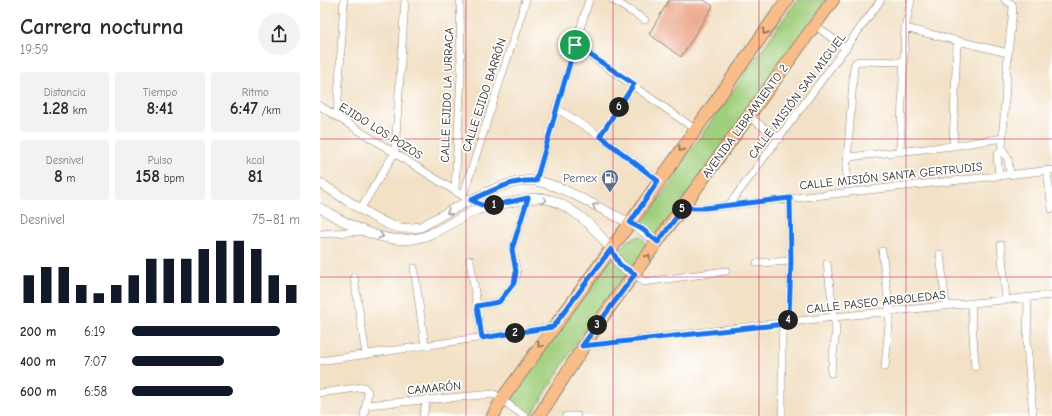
<!DOCTYPE html>
<html lang="es">
<meta charset="utf-8">
<style>
:root{--surface:#fff;--page:#f2f2f3;--text:#2b2b33;--muted:#7c7c81;--accent:#111827}
body{margin:0;font-family:"Comic Neue",sans-serif;background:var(--page);color:var(--text);height:100vh;display:flex;flex-direction:column;font-size:15px;white-space:nowrap}
*{box-sizing:border-box;margin:0}
p{font-size:13px;color:var(--muted)}
.icon{flex:none;width:22px;height:22px;fill:none;stroke:currentColor;stroke-width:2;stroke-linecap:round;stroke-linejoin:round}
.map{position:relative;flex:1;overflow:hidden}
.drawer{display:flex;flex-direction:column;background:var(--surface);width:320px}
.drawer>*{flex:none}
.pin{position:absolute;display:grid;place-items:center;width:34px;height:34px;color:#fff;margin:-17px;border:2px solid #fff;border-radius:50%;box-shadow:0 1px 4px #0007}
.km{position:absolute;width:20px;height:20px;margin:-10px;border-radius:50%;background:#222;color:#fff;font-size:11px;line-height:20px;text-align:center}
.round{display:grid;place-items:center;flex:none;width:42px;height:42px;border-radius:21px;background:var(--page)}
.headline{display:flex;align-items:center;justify-content:space-between;height:68px;padding:0 20px}
h1{font-size:22px;font-weight:600;line-height:30px}
.metrics{display:grid;grid-template-columns:repeat(3,1fr);gap:6px;height:68px;padding:4px 20px}
.metrics div{display:grid;align-content:center;border-radius:4px;background:var(--page);text-align:center}
.metrics b{font-size:17px;font-weight:600}
.metrics small{font-size:11px;font-weight:400}
.metrics p{font-size:11px}
.chart{height:112px;padding:8px 20px}
.chart p{display:flex;justify-content:space-between}
.chart svg{width:100%;height:72px;margin-top:4px;stroke:var(--accent);stroke-width:6}
ul{padding:0 20px;list-style:none;font-size:13px}
li{display:grid;grid-template-columns:64px 48px 1fr;align-items:center;height:30px}
li i{height:10px;border-radius:5px;background:var(--accent)}
main{display:flex;flex:1;min-height:0}
.map>svg:first-child{display:block}
.green{fill:#a0cf7d;stroke:#667d54}
.building{fill:#e9a082}
.lines{fill:none;stroke-linecap:round;stroke-linejoin:round}
.minor-casing{stroke:#8f8678;stroke-width:8}
.tertiary-casing{stroke:#8f8678;stroke-width:10}
.primary-casing{stroke:#8f8678;stroke-width:14}
.minor{stroke:#fff;stroke-width:7}
.tertiary{stroke:#fff;stroke-width:9}
.primary{stroke:#f8bd89;stroke-width:12}
.oneway{stroke:#876d55}
.oneway2{stroke:#a0a0a0}
.route-casing{stroke:#fff;stroke-width:8}
.route{stroke:#1a73e8;stroke-width:5}
.grid{fill:none;stroke:#c2185b;stroke-width:1;stroke-opacity:0.55}
.labels{text-anchor:middle;stroke-width:3.5;stroke-linejoin:round;paint-order:stroke}
.street-label{font-size:12px;fill:#2b2b2b;stroke:#fff}
.service-label{font-size:12px;fill:#4e5e75;stroke:#fff;text-anchor:end}
</style>
<main>
<section class="drawer">
<div class="headline"><div><h1>Carrera nocturna</h1><p>19:59</p></div><a class="round"><svg class="icon" aria-label="share" viewBox="0 0 24 24"><path d="M12 15V3M7 8l5-5 5 5M5 13v7h14v-7"/></svg></a></div>
<div class="metrics">
<div><p>Distancia</p><b>1.28<small> km</small></b></div>
<div><p>Tiempo</p><b>8:41</b></div>
<div><p>Ritmo</p><b>6:47<small> /km</small></b></div>
</div>
<div class="metrics">
<div><p>Desnivel</p><b>8<small> m</small></b></div>
<div><p>Pulso</p><b>158<small> bpm</small></b></div>
<div><p>kcal</p><b>81</b></div>
</div>
<div class="chart"><p><span>Desnivel</span>75–81 m</p>
<svg viewBox="0 0 160 44" preserveAspectRatio="none"><path d="M5 44V27M15 44V22M25 44V22M35 44V33M45 44V38M55 44V33M65 44V27M75 44V17M85 44V17M95 44V17M105 44V11M115 44V6M125 44V6M135 44V11M145 44V27M155 44V33"/></svg>
</div>
<ul>
<li><b>200 m</b>6:19<i style="width:88%"></i></li>
<li><b>400 m</b>7:07<i style="width:55%"></i></li>
<li><b>600 m</b>6:58<i style="width:60%"></i></li>
</ul>
</section>
<div class="map">
<svg width="732" height="416" viewBox="0 0 732 416">
<rect width="100%" height="100%" fill="#fff"/>
<filter id="ink" filterUnits="userSpaceOnUse"><feTurbulence type="fractalNoise" baseFrequency=".025" numOctaves="2"/><feDisplacementMap in="SourceGraphic" scale="8" xChannelSelector="R" yChannelSelector="G"/><feConvolveMatrix kernelMatrix="1 2 1 2 8 2 1 2 1" color-interpolation-filters="sRGB"/></filter>
<filter id="wash" filterUnits="userSpaceOnUse"><feTurbulence type="fractalNoise" baseFrequency=".012" numOctaves="4" result="noise"/><feDisplacementMap in="SourceGraphic" scale="16" xChannelSelector="R" yChannelSelector="G"/><feGaussianBlur stdDeviation="0.9" result="paint"/><feColorMatrix in="noise" values="0 0 0 0 0 0 0 0 0 0 0 0 0 0 0 0 0 1.4 0 .05"/><feComposite in="paint" operator="in"/></filter>
<g filter="url(#wash)">
<rect width="100%" height="100%" fill="#f3e1c6"/>
<path class="green" d="M477,0H510L337,235L321,224L350,184L363,161Z
M319,236L324,239L326,247L315,265L307,266L299,259C298,245 307,240 319,236Z
M291,256L307,275L262,334L211,416H209L189,398Z"/>
<g id="blocks">
<path class="building" d="M349,0H384L393,6L361,57L329,34Z"/>
</g>
</g>
<g filter="url(#ink)">
<use href="#blocks" fill-opacity="0" stroke="#8f8678" stroke-width="1"/>
<g class="lines">
<defs>
<path id="minor" d="M293,0L325,20
M495,25L526,49
M585,28L688,53
M255,45L375,129
M0,106L143,196L166,207
M236,108L280,136L338,181
M17,116L24,0
M428,116L460,139
M280,136L314,85
M633,146L637,42
M682,148L688,159L690,174
M580,152L585,28L591,0
M528,157L633,146L683,138
M727,171L732,209
M679,175L677,156L682,148L688,53L693,9L692,4L685,0
M526,177L534,66L536,62L541,61L583,62
M216,181L255,45L269,0
M135,190L141,75L140,0
M143,196L206,0
M366,203L372,208H385L732,170
M409,205L561,0
M41,208L75,152L85,0
M0,234L44,231
M681,245L686,300
M562,251L570,313L565,367
M620,254L626,305
M150,260L162,338
M437,263L471,261
M507,264L516,330L511,373
M94,268L105,346
M315,274L324,282L406,271
M34,277L46,355
M708,298L707,345L713,416
M651,303L655,367
M157,306L179,302L194,283L197,273L192,249L208,198
M263,346L514,317L732,295
M0,361L233,327
M0,393L44,387L48,392L44,416
M46,405L174,394L204,416
M103,416L107,399
M246,416H257
M462,416V332L469,318L471,261L470,198"/>
<path id="tertiary" d="M0,183C20,195 58,223 79,228C86,229 94,228 101,227C128,212 186,176 216,181C238,185 259,197 278,207C299,218 321,227 338,243
M0,208C31,226 71,250 108,235C125,228 140,217 157,210C166,207 176,205 186,203C198,201 209,197 222,198C248,202 274,226 289,247C299,260 298,267 315,274"/>
<path id="primary" d="M173,416L182,399L310,223L467,0
M219,416L284,315L513,0"/>
</defs>
<use href="#minor" class="minor-casing"/>
<use href="#tertiary" class="tertiary-casing"/>
<use href="#primary" class="primary-casing"/>
<use href="#minor" class="minor"/>
<use href="#tertiary" class="tertiary"/>
<use href="#primary" class="primary"/>
</g>
<defs><path id="oneway-chevron" d="M-2-3.5L2.5 0L-2 3.5" fill="none" stroke-width="1.6" stroke-linecap="round" stroke-linejoin="round"/></defs>
<g class="oneway">
<use href="#oneway-chevron" transform="translate(445 32) rotate(125)"/>
<use href="#oneway-chevron" transform="translate(361 149) rotate(125)"/>
<use href="#oneway-chevron" transform="translate(328 257) rotate(-54)"/>
<use href="#oneway-chevron" transform="translate(220 345) rotate(126)"/>
</g>
<g class="oneway2">
<use href="#oneway-chevron" transform="translate(224 200) rotate(10)"/>
<use href="#oneway-chevron" transform="translate(275 206) rotate(-154)"/>
<use href="#oneway-chevron" transform="translate(129 212) rotate(152)"/>
<use href="#oneway-chevron" transform="translate(61 236) rotate(17)"/>
</g>
</g>
<g class="lines" filter="url(#ink)">
<defs>
<path id="route" d="M255,45L314,84L280,136L338,181L310,223L322,229L338,242L366,204L372,208H385L470,198L471,261L469,318L466,324L262,346L315,274L300,265L291,249L233,327L162,338L157,306L179,302L194,283L196,272L192,249L208,198L166,207L151,200C172,191 192,179 216,181Z"/>
</defs>
<use href="#route" class="route-casing"/>
<use href="#route" class="route"/>
</g>
<path class="grid" d="M146,0V416M293,0V416M439,0V416M586,0V416M0,139H732M0,277H732"/>
<defs>
<symbol id="fuel-pin" viewBox="-11 -11 22 30"><path d="M0 17L-7.5 6A9.5 9.5 0 1 1 7.5 6Z" fill="#5c6f8a" stroke="#fff"/><path d="M-5.5-6h7V0h2V4h1.3V-2.5L3-4.5l.8-.8L6-3V5H2.5V1h-1V6h-7ZM-4.2-4.7v3.2H.2V-4.7Z" fill="#fff"/></symbol>
</defs>
<g fill-rule="evenodd">
<use href="#fuel-pin" x="280" y="168" width="20" height="27"/>
</g>
<g class="labels">
<g class="street-label">
<text transform="translate(127 95) rotate(-88)" y="4">CALLE EJIDO LA URRACA</text>
<text transform="translate(164 95) rotate(-72)" y="4">CALLE EJIDO BARRÓN</text>
<text transform="translate(477 96) rotate(-53)" y="4">CALLE MISIÓN SAN MIGUEL</text>
<text transform="translate(425 121) rotate(-54)" y="4">AVENIDA LIBRAMIENTO 2</text>
<text transform="translate(61 131) rotate(32)" y="4">EJIDO LOS POZOS</text>
<text transform="translate(571 176) rotate(-6)" y="4">CALLE MISIÓN SANTA GERTRUDIS</text>
<text transform="translate(556 302) rotate(-6)" y="4">CALLE PASEO ARBOLEDAS</text>
<text transform="translate(114 388) rotate(-5)" y="4">CAMARÓN</text>
</g>
<g class="service-label">
<text x="277" y="182">Pemex</text>
</g>
</g>
</svg>
<div class="pin" style="left:255px;top:45px;background:#1e9e55"><svg class="icon" aria-label="arrive" viewBox="0 0 24 24"><path d="M6 21V4h12l-3 4 3 4H6"/></svg></div>
<b class="km" style="left:174px;top:205px">1</b>
<b class="km" style="left:195px;top:333px">2</b>
<b class="km" style="left:277px;top:325px">3</b>
<b class="km" style="left:468px;top:320px">4</b>
<b class="km" style="left:362px;top:209px">5</b>
<b class="km" style="left:299px;top:107px">6</b>
</div>
</main>
